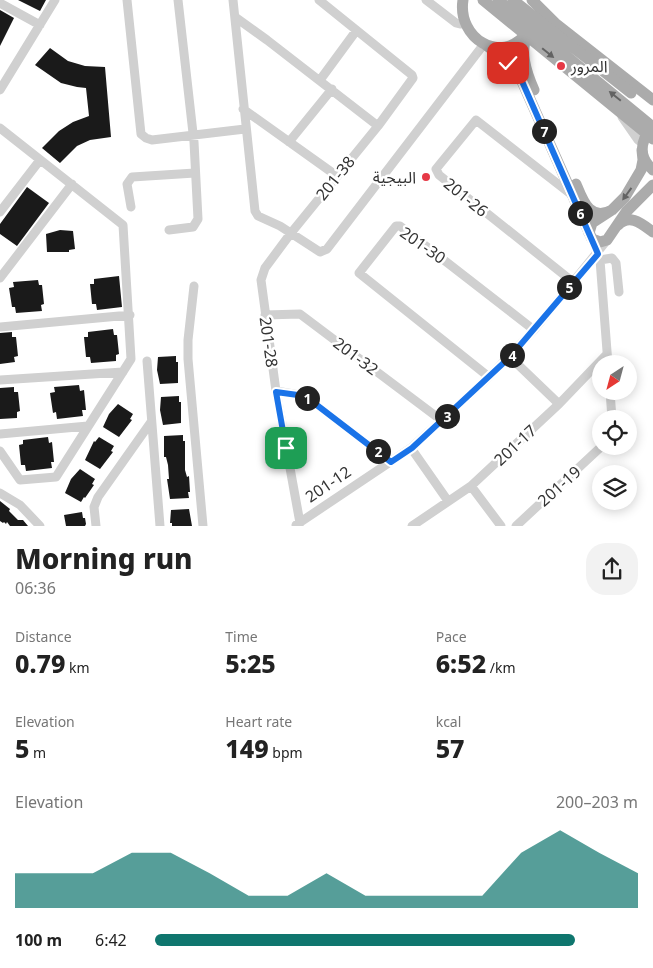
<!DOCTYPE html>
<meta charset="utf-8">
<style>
:root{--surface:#fff;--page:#f2f2f2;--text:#222;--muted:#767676;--accent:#0f766e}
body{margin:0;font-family:"Noto Sans","Noto Sans Arabic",sans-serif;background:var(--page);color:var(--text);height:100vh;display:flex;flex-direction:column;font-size:19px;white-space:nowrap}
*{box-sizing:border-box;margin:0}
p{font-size:16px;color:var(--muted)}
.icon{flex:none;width:28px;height:28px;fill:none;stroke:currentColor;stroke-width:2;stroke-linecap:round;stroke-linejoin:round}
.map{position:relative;height:526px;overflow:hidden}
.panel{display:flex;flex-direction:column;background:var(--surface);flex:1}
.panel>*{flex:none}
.needle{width:32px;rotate:216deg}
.fabs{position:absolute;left:592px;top:355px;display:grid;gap:10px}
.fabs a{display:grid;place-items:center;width:45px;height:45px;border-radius:50%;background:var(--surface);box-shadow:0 2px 12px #0003;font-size:25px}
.pin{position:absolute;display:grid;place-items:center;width:42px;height:42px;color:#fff;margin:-21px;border-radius:10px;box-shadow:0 2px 8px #0006}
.km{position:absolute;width:25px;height:25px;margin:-12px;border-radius:50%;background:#222;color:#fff;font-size:14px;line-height:25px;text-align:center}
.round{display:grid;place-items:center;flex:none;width:52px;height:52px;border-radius:20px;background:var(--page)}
.overview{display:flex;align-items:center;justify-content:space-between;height:85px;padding:0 15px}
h1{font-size:28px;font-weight:800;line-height:38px}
.stats{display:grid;grid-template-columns:repeat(3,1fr);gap:8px;height:85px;padding:5px 15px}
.stats div{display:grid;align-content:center}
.stats b{font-size:25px;font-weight:800}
.stats small{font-size:14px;font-weight:400}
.stats p{font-size:14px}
.chart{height:140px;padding:10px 15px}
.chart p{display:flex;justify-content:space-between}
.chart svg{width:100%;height:90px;margin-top:5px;fill:var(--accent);opacity:.7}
ul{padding:0 15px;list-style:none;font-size:16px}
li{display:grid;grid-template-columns:80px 60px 1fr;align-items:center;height:38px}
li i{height:12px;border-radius:6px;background:var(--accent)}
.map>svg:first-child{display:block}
.building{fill:#1a1a1a}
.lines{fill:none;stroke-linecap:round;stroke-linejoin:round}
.minor{stroke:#d0d0d0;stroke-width:9}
.major{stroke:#ababab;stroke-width:11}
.major-bridge{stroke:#ababab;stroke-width:11}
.oneway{fill:#636363}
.route-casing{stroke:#fff;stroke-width:10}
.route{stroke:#1a73e8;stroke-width:6}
.poi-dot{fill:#e63946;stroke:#fff;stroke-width:2}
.labels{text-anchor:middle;stroke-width:5;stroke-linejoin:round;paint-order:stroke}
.poi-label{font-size:16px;fill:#333;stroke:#fff;text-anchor:start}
.street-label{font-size:16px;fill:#333;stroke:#fff}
</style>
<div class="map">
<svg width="653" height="526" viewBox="0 0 653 526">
<rect width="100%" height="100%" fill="#fff"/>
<path class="building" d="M18,0H46L40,11Z
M0,10L14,18L0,46Z
M50,48L68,61L85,66L105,67L111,137L90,140L77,146L60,163L42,148L59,131L73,122L89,116L86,88L77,87L61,83L35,65Z
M27,187L49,203L17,246L0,234V224Z
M60,230L73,231L75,249L69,250V252H47L46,234Z
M119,276L122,307L97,310L96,304H92L90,284H94V279Z
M38,280L39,285H42L44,304L41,305L42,311L16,313L15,307H12L9,288L14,287L13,282Z
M113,329L114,335H117L119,354L116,355V361L91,363L90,357H86L84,337H88V332Z
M12,332V337H16L18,356L14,357L15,362L0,364V333Z
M176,356V362H178V383L160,384L157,370L158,357Z
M79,385L80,391L84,390L86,410H82L83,416L57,419L56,412L53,413L50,393L55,392L54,387Z
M14,387V392H18L20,411L17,412V418L0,419V388Z
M179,396V402H181V423L163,425L160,410L161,397Z
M118,404L133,414L130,419L132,420L119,437L103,427L109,414Z
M183,435V441H185V470L187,477L189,476L190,492H188L189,498L170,499L167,479H169L168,465L166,457H164V436Z
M48,437L49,443L52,442L54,462H51L52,468L26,471L25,465H21L19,445L23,444V440Z
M99,437L114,446L111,451L113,452L100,469L85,460L94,441L95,442Z
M80,469L95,479L92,484L94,485L85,498L84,497L81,502L65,493L71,479Z
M0,501L10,509L9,511L18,520H23L28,526H10L7,522L6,524L4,522L3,523L0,521Z
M189,509L192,526H172V523H170L171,510Z
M82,512L83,518H85L86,524L85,526H66L64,515Z"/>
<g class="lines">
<path class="minor" d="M127,0L141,134L146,138L152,140L245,129
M233,0L255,211L258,216L280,226L320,252L327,249L484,44
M426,0L456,23L460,24L466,23
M0,3L40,25
M235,17L267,40L378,126
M320,80L356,31
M0,90L55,0
M243,109L337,176
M622,117L638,140L642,143
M0,128L123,225L131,359L56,477L20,480L0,451
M289,142L332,89
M572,195L476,120L436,169L439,175L573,282
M131,207L127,184L132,177L195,173
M0,212L40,160
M169,230L193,227L198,219L194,142L178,0
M596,250L600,260L608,364
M600,260L612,258L616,263L619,292
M0,278L72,184
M194,286L188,340V359L203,526
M265,315L300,314L441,420
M0,327L130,315
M510,357L559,404
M147,361L160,526
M489,377L359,273L396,226H400L534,330
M0,380L123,372
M276,391L305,396L391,462
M610,391L612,419
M0,434L88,426
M411,448L448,501
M471,486L501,526
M0,493L20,505L40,526
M300,523L276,391L261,280L265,268L291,233L378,126L413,78L412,75L319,0
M296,525L411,448L489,377L534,330L608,239
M96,526L94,507L98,497L151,422
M412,526L471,486L559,404L607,354
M516,526L602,446"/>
<path class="major" d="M463,0C457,38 501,66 527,33
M532,0L555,23L653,100
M528,33C519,51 526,72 534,90
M486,45L501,56L521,79L592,239L600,242L607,240L626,212L653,185
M652,127C640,141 638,157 653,170
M576,184C583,201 590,222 612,210
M618,225C630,213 642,224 653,232
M589,233L592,223L612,210L625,197L641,170L643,160L642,150"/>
<path class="major-bridge" d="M483,0L653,139
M498,0L653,127
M513,0L631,93"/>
</g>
<defs><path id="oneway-solid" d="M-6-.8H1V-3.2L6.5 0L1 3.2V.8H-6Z" transform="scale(1.25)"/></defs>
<g class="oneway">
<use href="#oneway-solid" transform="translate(548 53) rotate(39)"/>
<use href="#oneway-solid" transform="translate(615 96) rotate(-141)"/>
<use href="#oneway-solid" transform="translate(627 194) rotate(126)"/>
</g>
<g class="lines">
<defs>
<path id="route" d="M286,448L276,392L305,396L391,462L412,448L510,357L598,254L521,79L508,63"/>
</defs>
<use href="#route" class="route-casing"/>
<use href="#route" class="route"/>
</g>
<g class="poi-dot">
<circle cx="561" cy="66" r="5"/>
<circle cx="426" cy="177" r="5"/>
</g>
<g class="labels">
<g class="poi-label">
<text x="571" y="72">المرور</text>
<text x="416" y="183" text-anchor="end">البيجية</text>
</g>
<g class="street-label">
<text transform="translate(335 178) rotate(-51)" y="6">201-38</text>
<text transform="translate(466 197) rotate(39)" y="6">201-26</text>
<text transform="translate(423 245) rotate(35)" y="6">201-30</text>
<text transform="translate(269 342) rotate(82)" y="6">201-28</text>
<text transform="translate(356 356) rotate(37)" y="6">201-32</text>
<text transform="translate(515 445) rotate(-43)" y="6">201-17</text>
<text transform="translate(328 484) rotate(-34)" y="6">201-12</text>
<text transform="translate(559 486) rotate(-42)" y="6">201-19</text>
</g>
</g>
</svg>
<div class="fabs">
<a><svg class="needle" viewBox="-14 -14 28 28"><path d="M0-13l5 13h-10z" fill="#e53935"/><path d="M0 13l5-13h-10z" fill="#767676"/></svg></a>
<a><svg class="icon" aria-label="locate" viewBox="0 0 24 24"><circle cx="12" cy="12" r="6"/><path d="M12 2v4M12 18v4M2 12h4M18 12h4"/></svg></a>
<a><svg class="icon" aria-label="layers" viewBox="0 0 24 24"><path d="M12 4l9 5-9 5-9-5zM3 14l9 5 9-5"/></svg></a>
</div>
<div class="pin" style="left:286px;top:448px;background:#1e9e55"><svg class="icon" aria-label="arrive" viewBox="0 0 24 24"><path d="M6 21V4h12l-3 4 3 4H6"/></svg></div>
<div class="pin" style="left:508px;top:63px;background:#d93025"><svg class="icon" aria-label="check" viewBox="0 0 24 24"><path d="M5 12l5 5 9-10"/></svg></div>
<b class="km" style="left:307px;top:398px">1</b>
<b class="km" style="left:378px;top:451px">2</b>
<b class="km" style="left:447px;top:416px">3</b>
<b class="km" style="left:512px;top:355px">4</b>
<b class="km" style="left:569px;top:287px">5</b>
<b class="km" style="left:580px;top:213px">6</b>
<b class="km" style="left:544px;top:131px">7</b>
</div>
<section class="panel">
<div class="overview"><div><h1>Morning run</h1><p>06:36</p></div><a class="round"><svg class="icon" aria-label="share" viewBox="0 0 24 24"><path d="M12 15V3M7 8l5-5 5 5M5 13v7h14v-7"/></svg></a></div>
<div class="stats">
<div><p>Distance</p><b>0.79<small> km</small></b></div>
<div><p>Time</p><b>5:25</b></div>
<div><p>Pace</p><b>6:52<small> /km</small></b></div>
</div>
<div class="stats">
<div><p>Elevation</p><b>5<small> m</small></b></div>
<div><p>Heart rate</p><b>149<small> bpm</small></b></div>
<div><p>kcal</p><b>57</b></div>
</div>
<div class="chart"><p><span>Elevation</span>200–203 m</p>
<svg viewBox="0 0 160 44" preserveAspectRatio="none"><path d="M0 44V27L10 27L20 27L30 17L40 17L50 27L60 38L70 38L80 27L90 38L100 38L110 38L120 38L130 17L140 6L150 17L160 27V44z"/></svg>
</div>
<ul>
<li><b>100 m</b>6:42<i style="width:87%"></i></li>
</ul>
</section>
